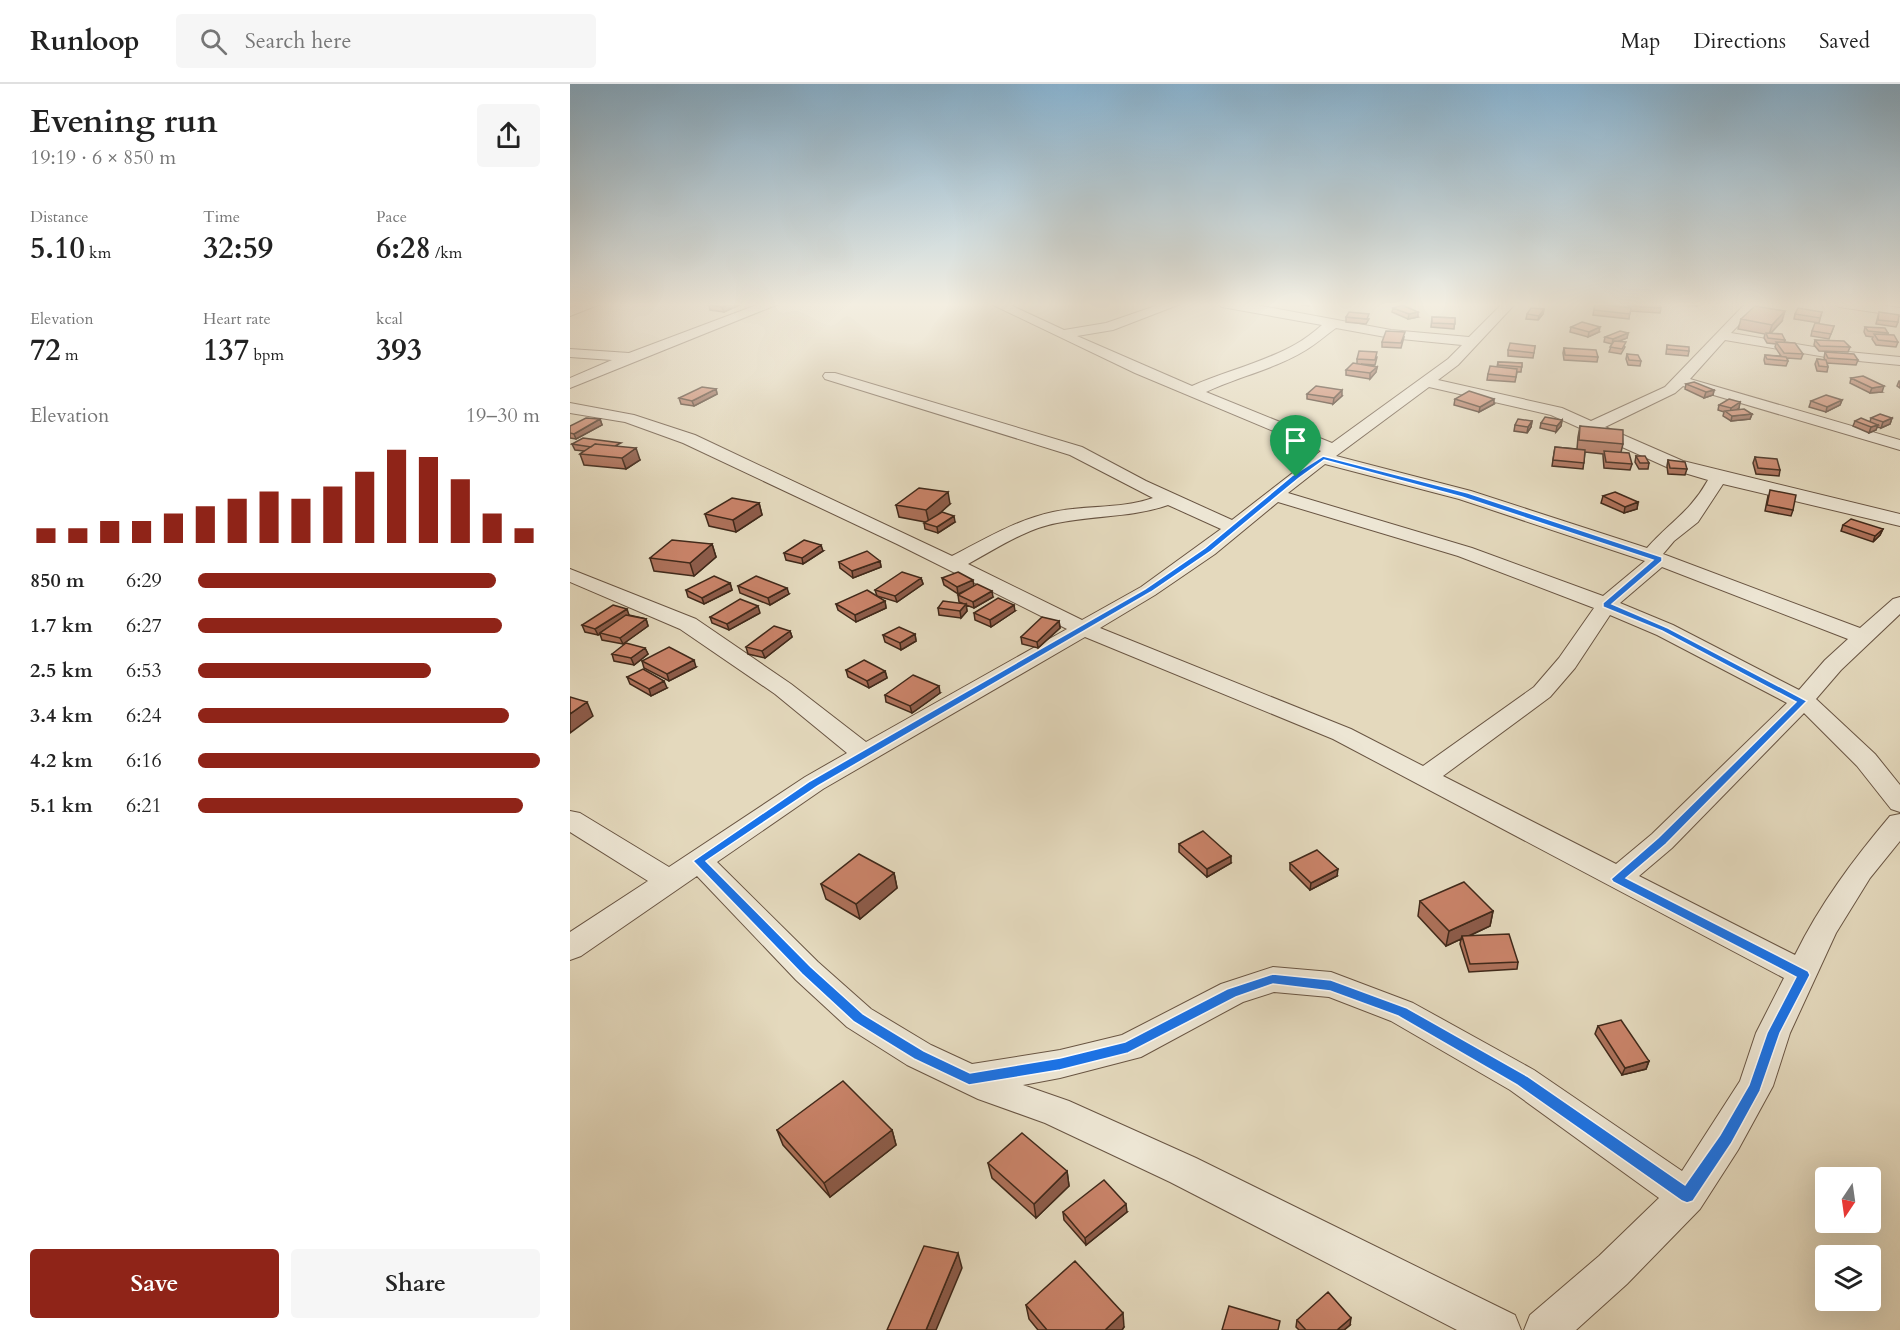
<!DOCTYPE html>
<meta charset="utf-8">
<style>
:root{--surface:#fff;--page:#f6f6f6;--text:#222;--muted:#767676;--line:#e0e0e0;--accent:#8f2418}
body{margin:0;font-family:Cardo,serif;background:var(--page);color:var(--text);height:100vh;display:flex;flex-direction:column;font-size:22px;white-space:nowrap}
*{box-sizing:border-box;margin:0}
p{font-size:20px;color:var(--muted)}
.icon{flex:none;width:33px;height:33px;fill:none;stroke:currentColor;stroke-width:2;stroke-linecap:round;stroke-linejoin:round}
.map{position:relative;flex:1;overflow:hidden}
.side{display:flex;flex-direction:column;background:var(--surface);width:570px}
.side>*{flex:none}
.needle{width:39px;rotate:193deg}
.fabs{position:absolute;left:1245px;top:1083px;display:grid;gap:12px}
.fabs a{display:grid;place-items:center;width:66px;height:66px;border-radius:6px;background:var(--surface);box-shadow:0 6px 24px #0002;font-size:30px}
.pin{position:absolute;display:grid;place-items:center;width:51px;height:51px;color:#fff;margin:-62px -26px;border-radius:50% 50% 50% 0;rotate:-45deg;box-shadow:0 0 6px #0007}
.pin .icon{rotate:45deg}
.round{display:grid;place-items:center;flex:none;width:63px;height:63px;border-radius:6px;background:var(--page)}
.overview{display:flex;align-items:center;justify-content:space-between;height:102px;padding:0 30px}
h1{font-size:33px;font-weight:600;line-height:45px}
.metrics{display:grid;grid-template-columns:repeat(3,1fr);gap:9px;height:102px;padding:6px 30px}
.metrics div{display:grid;align-content:center}
.metrics b{font-size:30px;font-weight:600}
.metrics small{font-size:16px;font-weight:400}
.metrics p{font-size:16px}
.chart{height:168px;padding:12px 30px}
.chart p{display:flex;justify-content:space-between}
.chart svg{width:100%;height:108px;margin-top:6px;stroke:var(--accent);stroke-width:6}
.action{display:flex;gap:12px;margin-top:auto;padding:12px 30px}
.action a{flex:1;height:69px;border-radius:6px;background:var(--accent);color:#fff;font-size:24px;font-weight:600;line-height:69px;text-align:center}
.action a+a{background:var(--page);color:var(--text)}
ul{padding:0 30px;list-style:none;font-size:20px}
li{display:grid;grid-template-columns:96px 72px 1fr;align-items:center;height:45px}
li i{height:15px;border-radius:8px;background:var(--accent)}
header{display:flex;align-items:center;gap:36px;box-sizing:border-box;height:84px;padding:0 30px;background:var(--surface);border-bottom:2px solid var(--line)}
header strong{font-size:28px}
nav{display:flex;gap:33px;margin-inline-start:auto;font-size:21px}
.search{width:420px;height:54px;background:var(--page);display:flex;align-items:center;gap:15px;box-sizing:border-box;padding:0 21px;border-radius:6px;color:var(--muted);font-size:22px}
main{display:flex;flex:1;min-height:0}
.map>svg:first-child{display:block}
.lines{fill:none;stroke-linecap:round;stroke-linejoin:round}
.minor-casing{stroke:#695543;stroke-width:2}
.minor{fill:#ede6d4;fill-rule:evenodd}
.wall{fill:#ad715a;stroke:#40291a;stroke-width:1.5}
.shaded-wall{fill:#8d5c4a;stroke:#40291a;stroke-width:1.5}
.building{fill:#c98369;stroke:#40291a;stroke-width:1.5}
.route{fill:#1a73e8;stroke:#fff;stroke-width:1.5;fill-rule:evenodd}
</style>
<header>
<strong>Runloop</strong>
<div class="search"><svg class="icon" aria-label="search" viewBox="0 0 24 24"><circle cx="10" cy="10" r="6"/><path d="M15 15l6 6"/></svg>Search here</div>
<nav><a>Map</a><a>Directions</a><a>Saved</a></nav>
</header>
<main>
<section class="side">
<div class="overview"><div><h1>Evening run</h1><p>19:19 · 6 × 850 m</p></div><a class="round"><svg class="icon" aria-label="share" viewBox="0 0 24 24"><path d="M12 15V3M7 8l5-5 5 5M5 13v7h14v-7"/></svg></a></div>
<div class="metrics">
<div><p>Distance</p><b>5.10<small> km</small></b></div>
<div><p>Time</p><b>32:59</b></div>
<div><p>Pace</p><b>6:28<small> /km</small></b></div>
</div>
<div class="metrics">
<div><p>Elevation</p><b>72<small> m</small></b></div>
<div><p>Heart rate</p><b>137<small> bpm</small></b></div>
<div><p>kcal</p><b>393</b></div>
</div>
<div class="chart"><p><span>Elevation</span>19–30 m</p>
<svg viewBox="0 0 160 44" preserveAspectRatio="none"><path d="M5 44V38M15 44V38M25 44V35M35 44V35M45 44V32M55 44V29M65 44V26M75 44V23M85 44V26M95 44V21M105 44V15M115 44V6M125 44V9M135 44V18M145 44V32M155 44V38"/></svg>
</div>
<ul>
<li><b>850 m</b>6:29<i style="width:87%"></i></li>
<li><b>1.7 km</b>6:27<i style="width:89%"></i></li>
<li><b>2.5 km</b>6:53<i style="width:68%"></i></li>
<li><b>3.4 km</b>6:24<i style="width:91%"></i></li>
<li><b>4.2 km</b>6:16<i style="width:100%"></i></li>
<li><b>5.1 km</b>6:21<i style="width:95%"></i></li>
</ul>
<div class="action"><a>Save</a><a>Share</a></div>
</section>
<div class="map">
<svg width="1330" height="1246" viewBox="0 0 1330 1246">
<rect width="100%" height="100%" fill="#e4d9bd"/>
<filter id="stains"><feTurbulence type="fractalNoise" baseFrequency=".00333" numOctaves="4"/><feColorMatrix values="0 0 0 0 .2 0 0 0 0 .09 0 0 0 0 .02 0 0 0 .5 -.17"/></filter>
<radialGradient id="worn" r=".72"><stop offset=".6" stop-color="#630" stop-opacity="0"/><stop offset="1" stop-color="#630" stop-opacity=".3"/></radialGradient>
<g class="lines">
<defs>
<path id="minor" d="M13,219H33L0,232V224Z
M192,219H211L0,304V294L42,276L0,273V265L59,269Z
M419,219H436L494,246L536,239L594,219H613L543,246L507,252L622,302C656,287 695,278 726,260C735,255 744,248 752,241L652,223L646,219H675L821,246L899,253L933,219H946L888,281L868,296L992,324L1021,337L1095,303L1176,219H1190L1161,249L1268,267L1330,273V281L1268,275L1155,256L1120,295L1330,356V366L1113,302L1105,309L1035,343L1113,377L1330,430V442L1153,400L1128,438L1104,457L1093,470L1290,544L1323,515L1330,513V530L1271,586L1246,615L1305,670L1330,701V728L1321,725L1287,682L1234,629L1102,764L1069,792L1225,871C1250,820 1283,776 1320,732L1330,730V757L1300,794L1266,849L1220,949L1203,1002L1168,1066L1130,1125L1057,1200L1006,1246H954L960,1231L1029,1172L1089,1114L940,1006L821,937L759,913L704,908L673,918L571,973L490,994L453,1001L499,1017L626,1074L945,1231L951,1246H887L600,1098L475,1039L408,1015L337,981L277,943L226,896L127,792L11,872L0,876V848L78,797L0,748V727L10,729L99,783L235,693L277,669L205,610L110,545L0,498V485L126,535L221,600L296,658L497,545L327,460L113,359L55,338L0,329V319L64,331L125,351L382,472C415,455 446,436 483,428C516,421 551,425 583,414L500,371L255,295L253,292L255,289H265L512,363L576,397L662,436L751,367L565,289ZM766,244L821,254L892,261L878,275L762,359L636,308C668,293 705,285 736,266C746,260 756,251 766,244ZM859,303L981,331L1101,385L1138,396C1120,428 1100,438 1077,464L901,407L766,372ZM755,380L889,415L1075,477L1033,512L902,464L718,409ZM708,418L888,472L1024,524L989,574L964,603L853,682L781,645L530,544L585,511L645,470ZM598,421L651,445L571,503L512,536L398,480C426,465 455,445 487,439C524,431 562,434 598,421ZM1092,483L1278,555L1255,576L1229,606L1103,541L1050,519ZM1040,531L1087,551L1217,619L1082,750L1046,780L873,692L980,613L1005,584ZM515,553L763,655L1214,894L1186,949L1170,997L1112,1087L964,986L843,919L761,888L703,883L651,900L552,951L490,966L402,980L361,961L301,925L248,878L147,778L253,705Z
M1263,219H1297L1330,224V232L1269,223Z"/>
</defs>
<use href="#minor" class="minor-casing"/>
<use href="#minor" class="minor"/>
</g>
<path class="wall" d="M721,219H741L739,222Z
M1054,219H1080L1091,224L1090,229L1060,227L1059,235L1023,231L1025,220L1059,223V221L1054,220Z
M1110,219H1129L1127,222Z
M172,220L154,228L140,226L139,221Z
M823,224L848,233L838,235L822,228Z
M974,225L973,230L968,236L956,235L957,230Z
M1252,228L1249,239L1224,235L1225,230Z
M1309,228L1328,238L1326,243L1306,240Z
M776,233L799,235L796,240L776,238Z
M862,233L885,234L884,245L861,243Z
M1171,235L1212,237L1201,249L1215,256L1214,259L1233,270L1231,275L1217,274L1218,277L1216,282L1195,280L1194,276L1195,271L1211,272L1205,263L1206,260L1197,259L1194,254L1195,250L1168,245Z
M1264,242L1259,255L1241,252L1242,247Z
M1001,243L1029,248L1018,253L1000,248Z
M1295,243L1318,249L1317,251L1328,258L1326,263L1306,261L1302,255L1303,253L1296,252L1294,248Z
M1058,249L1057,254L1049,257L1055,263L1051,270L1039,268L1042,260L1034,258L1035,253Z
M834,253L831,264L812,263V258Z
M1245,256L1280,263L1278,268L1249,267L1244,261Z
M1097,261L1119,267L1118,272L1096,270Z
M965,262L963,274L938,272V266Z
M994,264L1028,273L1027,278L994,276L993,269Z
M1255,268L1288,276L1286,281L1257,279L1258,283L1257,288L1247,287L1245,280L1247,275L1255,276L1254,274Z
M1057,270L1071,277L1070,282L1058,281L1056,275Z
M807,273L805,281L791,280L807,283L806,288L800,295L776,291V286L787,280V275Z
M928,278L952,279L951,288H947L945,298L917,296L918,290L927,283Z
M1281,294L1312,308L1300,309L1280,299Z
M1329,297H1330V304L1327,302Z
M1116,300L1144,306L1143,311L1134,314L1115,305Z
M146,305L147,310L124,322L111,320L109,314Z
M737,310L772,312L763,320L737,315Z
M885,315L924,320L909,328L884,321Z
M1272,316L1270,321L1256,328L1239,323L1241,317Z
M1170,318L1169,324L1166,326L1182,330L1180,335L1161,337L1153,332L1154,328L1148,326L1149,321Z
M1301,334H1322L1320,340L1311,344L1307,343L1306,346L1299,349L1283,342L1285,337L1300,338Z
M30,335L32,341L6,355L0,354V342Z
M992,336L991,342L986,348L970,344L971,339Z
M962,337L961,343L957,349L944,347L945,341Z
M1010,342L1053,360L1051,368L1062,380L1060,386L1034,384L1033,372V370L1015,368L1013,385L982,382L985,363L1007,365L1008,353Z
M2,360L52,363L70,376L56,385L14,381L10,370L14,367L5,366Z
M1066,372L1079,379L1078,385H1069L1065,378Z
M1185,373L1210,386L1209,392L1186,390L1183,379Z
M1098,376L1117,385L1115,391L1098,390L1097,382Z
M1033,412L1068,418L1067,425L1054,429L1031,419Z
M1198,412L1223,426L1221,432L1195,427Z
M189,419L192,431L166,448L139,442L135,430Z
M380,420L368,430L385,438L368,449L355,445L354,439L355,438L329,433L326,421Z
M1273,441L1313,445L1310,451L1303,458L1271,447Z
M142,460L146,473L124,492L84,487L80,474Z
M253,467L233,480L216,476L214,469Z
M310,477L311,483L283,494L270,484L269,478Z
M351,494L353,500L327,518L307,512L305,506Z
M372,494L404,502L423,513L404,524L396,521L397,527L391,534L369,531L368,524L394,520L389,518L388,511L396,506L388,510L374,501Z
M160,499L162,506L134,520L118,513L116,506Z
M168,502L219,510L200,521L170,509Z
M315,517L316,524L286,538L268,526L266,520Z
M445,527L421,543L405,536L404,529Z
M190,529L159,546L142,539L140,533Z
M59,531L76,535L78,542L53,560L32,556L30,550L28,551L15,548L12,541Z
M489,537L490,544L468,564L452,560L451,553Z
M220,547L222,553L195,574L178,570L176,563Z
M345,550L346,557L331,566L315,558L313,551Z
M75,564L78,570L64,581L44,577L42,570Z
M72,577L126,583L99,597L74,584Z
M276,586L315,587L317,594L299,604L278,593Z
M57,593L97,604L81,612L60,600Z
M370,609L342,629L316,618L315,611Z
M609,760L661,779L637,793L609,768Z
M720,779L767,792L740,806L720,786Z
M324,789L327,804L290,835L256,815L251,800Z
M850,817L923,827L920,842L899,852L948,878L947,885L899,888L890,860L891,855L876,862L848,832Z
M1028,942L1079,977L1076,985L1052,991L1025,950Z
M207,1046H322L326,1061L260,1113L213,1061Z
M418,1079L497,1087L499,1102L466,1134L422,1094Z
M493,1128H557L516,1161L494,1136Z
M456,1221L554,1243L552,1246H468L459,1235Z
M727,1236L780,1241L774,1246H729L726,1243Z"/>
<path class="shaded-wall" d="M161,219H172L154,228L152,223Z
M974,225L973,230L968,236L969,232Z
M1215,227L1212,237L1199,251L1202,241Z
M848,228V233L838,235L839,230Z
M1030,243L1029,248L1018,253L1019,248Z
M1058,249L1057,254L1042,260L1043,255Z
M807,283L806,288L800,295V289Z
M1314,302L1312,308L1300,309L1302,304Z
M146,305L147,310L124,322L122,317Z
M772,306V312L763,320L764,314Z
M1144,306L1143,311L1134,314L1136,308Z
M924,315V320L909,328L910,323Z
M1272,316L1270,321L1256,328L1257,323Z
M1170,318L1169,324L1160,330L1161,324Z
M1182,330L1180,335L1161,337L1162,332Z
M1322,334L1320,340L1311,344L1313,338Z
M30,335L32,341L6,355L4,350Z
M992,336L991,342L986,348L987,342Z
M962,337L961,343L957,349L958,343Z
M1308,341L1306,346L1299,349L1301,343Z
M66,364L70,376L56,385L52,374Z
M378,408L380,420L359,439L356,426Z
M1068,418L1067,425L1054,429L1055,423Z
M189,419L192,431L166,448L163,436Z
M384,432L385,438L368,449L367,443Z
M1313,445L1310,451L1303,458L1305,452Z
M142,460L146,473L124,492L120,479Z
M251,461L253,467L233,480L232,474Z
M310,477L311,483L283,494L282,487Z
M351,494L353,500L327,518L325,512Z
M403,496L404,503L388,510L387,503Z
M160,499L162,506L134,520L132,514Z
M217,504L219,510L200,521L198,514Z
M422,507L423,513L404,524L403,518Z
M315,517L316,524L286,538L285,531Z
M396,520L397,527L391,534L390,527Z
M444,521L445,527L421,543L420,536Z
M188,522L190,529L159,546L157,540Z
M57,525L59,531L30,549V550L28,551L25,545Z
M76,535L78,542L53,560L50,554Z
M489,537L490,544L468,564L467,558Z
M220,547L222,553L195,574L192,567Z
M345,550L346,557L331,566L330,559Z
M75,564L78,570L64,581L61,574Z
M124,576L126,583L99,597L97,590Z
M315,587L317,594L299,604L297,597Z
M94,597L97,604L81,612L79,605Z
M369,602L370,609L342,629L340,622Z
M17,618L23,632L0,649V630Z
M661,772V779L637,793V785Z
M768,785L767,792L740,806L741,799Z
M324,789L327,804L290,835L286,820Z
M923,827L920,842L892,855V852L891,855L876,862L879,847Z
M1079,977L1076,985L1052,991L1055,984Z
M322,1046L326,1061L260,1113L254,1099Z
M497,1087L499,1102L466,1134L464,1120Z
M556,1120L557,1128L516,1161L515,1154Z
M388,1169L392,1184L366,1246H356Z
M553,1229L554,1243L552,1246H535Z
M781,1234L780,1241L774,1246H767Z"/>
<path class="building" d="M142,219H161L152,223L139,221Z
M1060,219L1090,220L1091,224L1060,222Z
M1025,220L1061,224L1060,230L1024,226Z
M832,221L848,228L839,230L823,224Z
M1185,222L1215,227L1202,241L1171,235Z
M961,224L974,225L969,232L957,230Z
M1228,224L1252,228L1250,234L1225,230Z
M779,228L799,230L797,235L776,233Z
M1309,228L1329,231L1328,238L1308,236Z
M862,233L885,234V240L862,239Z
M1012,238L1030,243L1019,248L1001,243Z
M1245,239L1264,242L1261,250L1242,247Z
M1295,243L1315,244L1318,249L1298,247Z
M816,247L835,248L831,259L812,258Z
M1050,247L1058,249L1043,255L1035,253Z
M1196,249L1212,250L1215,256L1198,254Z
M1304,250L1324,251L1328,258L1308,256Z
M1245,256L1274,257L1280,263L1250,262Z
M1044,257L1056,258L1052,265L1040,263Z
M1206,258L1225,259L1233,270L1214,269Z
M940,259L965,262L964,269L938,266Z
M1097,261L1119,263V267L1097,265Z
M994,264L1026,266L1028,273L995,271Z
M789,267L807,268L805,276L787,275Z
M1255,268L1284,270L1288,276L1258,274Z
M1057,270L1068,271L1071,277L1059,276Z
M1195,271L1216,273L1218,277L1197,275Z
M1247,275L1256,276L1258,283L1249,282Z
M928,278L952,279V283L928,281Z
M783,279L807,283L800,289L776,286Z
M920,282L947,285L946,293L918,290Z
M1293,292L1314,302L1302,304L1281,294Z
M1124,298L1144,306L1136,308L1116,300Z
M746,302L772,306L764,314L737,310Z
M132,303L146,305L122,317L109,314Z
M899,307L924,315L910,323L885,315Z
M1256,311L1272,316L1257,323L1241,317Z
M1159,315L1170,318L1161,324L1149,321Z
M1174,325L1182,330L1162,332L1155,327Z
M1310,330L1322,334L1313,338L1301,334Z
M975,333L992,336L987,342L971,339Z
M16,334L30,335L4,350L0,349V342Z
M1291,334L1308,341L1301,343L1285,337Z
M948,335L962,337L958,343L945,341Z
M1010,342L1053,346V360L1009,356Z
M13,354L51,359L45,362L25,360L21,363L2,360Z
M25,360L66,364L52,374L10,370Z
M985,363L1015,366L1014,379L983,376Z
M1034,367L1059,369L1062,380L1036,378Z
M1066,372H1075L1079,379H1070Z
M1185,373L1207,375L1210,386L1188,384Z
M1098,376L1115,378L1117,385L1100,384Z
M349,404L378,408L356,426L326,421Z
M1200,406L1226,411L1223,426L1197,421Z
M1045,408L1068,418L1055,423L1033,412Z
M162,414L189,419L163,436L135,430Z
M372,428L384,432L367,443L354,439Z
M1281,435L1313,445L1305,452L1273,441Z
M102,456L142,460L120,479L80,474Z
M234,456L251,461L232,474L214,469Z
M297,467L310,477L282,487L269,478Z
M332,488L351,494L325,512L305,506Z
M388,488L403,496L387,503L372,494Z
M144,492L160,499L132,514L116,506Z
M186,492L217,504L198,514L168,502Z
M407,500L422,507L403,518L388,511Z
M297,506L315,517L285,531L266,520Z
M428,514L444,521L420,536L404,529Z
M170,515L188,522L157,540L140,533Z
M373,517L396,520L390,527L368,524Z
M43,521L57,525L25,545L12,541Z
M56,531L76,535L50,554L30,549Z
M472,533L489,537L467,558L451,553Z
M204,542L220,547L192,567L176,563Z
M329,543L345,550L330,559L313,551Z
M56,559L75,564L61,574L42,570Z
M99,563L124,576L97,590L72,577Z
M294,576L315,587L297,597L276,586Z
M73,585L94,597L79,605L57,593Z
M343,591L369,602L340,622L315,611Z
M0,613L17,618L0,630Z
M633,747L661,772L637,785L609,760Z
M747,766L768,785L741,799L720,779Z
M289,770L324,789L286,820L251,800Z
M894,798L923,827L879,847L850,817Z
M939,850L948,878L900,880L892,852Z
M1051,936L1079,977L1055,984L1028,942Z
M273,997L322,1046L254,1099L207,1046Z
M452,1049L497,1087L464,1120L418,1079Z
M534,1096L556,1120L515,1154L493,1128Z
M354,1162L388,1169L356,1246H317Z
M505,1177L553,1229L535,1246H477L456,1221Z
M758,1208L781,1234L767,1246H736L727,1236Z
M659,1222L710,1237L708,1246H652Z"/>
<linearGradient id="sky" x2="0" y2="1"><stop stop-color="#88b6d6"/><stop offset="0.56" stop-color="#f3eee1"/><stop offset="1" stop-color="#f3eee1" stop-opacity="0"/></linearGradient>
<rect width="1330" height="394" fill="url(#sky)"/>
<path class="route" d="M753,372L898,409L1092,473V477L1042,520L1098,544L1237,617L1096,760L1056,794L1238,887L1240,891L1210,949L1190,1007L1161,1060L1123,1117L1117,1119L1112,1117L947,1001L828,932L760,907L703,900L666,913L558,969L490,986L399,1001L344,975L284,938L232,890L123,777L240,697L575,505L635,464L723,391ZM754,376L892,413L1083,476L1033,519V523L1092,547L1226,618L1088,754L1041,795L1043,798L1226,893L1197,949L1179,1001L1150,1051L1115,1101L957,992L837,924L761,896L703,890L657,905L555,958L490,974L400,989L354,967L293,930L241,883L136,777L248,702L581,508L641,467L729,394Z"/>
<rect width="100%" height="100%" filter="url(#stains)"/>
<rect width="100%" height="100%" fill="url(#worn)"/>
</svg>
<div class="fabs">
<a><svg class="needle" viewBox="-14 -14 28 28"><path d="M0-13l5 13h-10z" fill="#e53935"/><path d="M0 13l5-13h-10z" fill="#767676"/></svg></a>
<a><svg class="icon" aria-label="layers" viewBox="0 0 24 24"><path d="M12 4l9 5-9 5-9-5zM3 14l9 5 9-5"/></svg></a>
</div>
<div class="pin" style="left:726px;top:393px;background:#1e9e55"><svg class="icon" aria-label="arrive" viewBox="0 0 24 24"><path d="M6 21V4h12l-3 4 3 4H6"/></svg></div>
</div>
</main>
